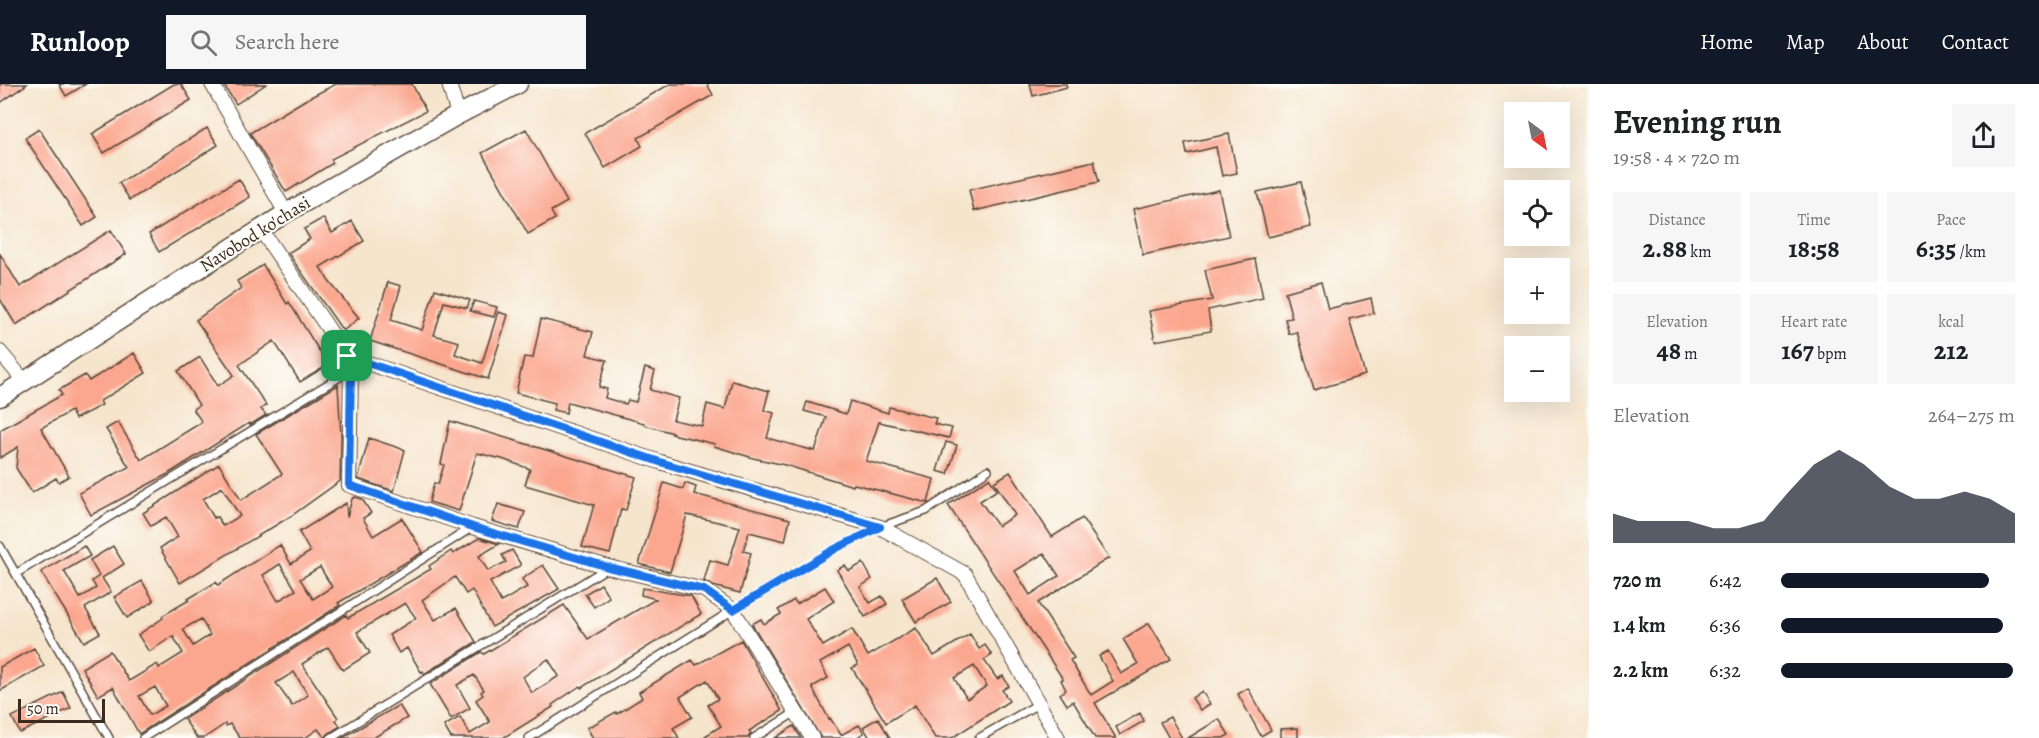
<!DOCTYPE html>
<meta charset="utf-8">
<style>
:root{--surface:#fff;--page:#f6f6f6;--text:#202124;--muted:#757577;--accent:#111827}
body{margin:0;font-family:Alegreya,serif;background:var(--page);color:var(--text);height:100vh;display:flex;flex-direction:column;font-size:22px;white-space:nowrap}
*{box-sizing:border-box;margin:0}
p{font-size:20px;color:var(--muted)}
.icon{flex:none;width:33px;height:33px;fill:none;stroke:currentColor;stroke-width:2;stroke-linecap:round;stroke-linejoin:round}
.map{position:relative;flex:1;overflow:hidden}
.side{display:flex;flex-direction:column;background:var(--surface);width:450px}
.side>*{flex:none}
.needle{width:39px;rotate:148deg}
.buttons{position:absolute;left:1504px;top:18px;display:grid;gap:12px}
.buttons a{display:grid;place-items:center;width:66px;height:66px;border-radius:0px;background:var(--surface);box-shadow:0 6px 24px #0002;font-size:30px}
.scale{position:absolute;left:18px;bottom:15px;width:87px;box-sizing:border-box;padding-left:6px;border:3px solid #3b2a1e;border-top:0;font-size:16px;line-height:21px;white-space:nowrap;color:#3b2a1e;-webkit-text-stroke:4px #fdfcf7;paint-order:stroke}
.pin{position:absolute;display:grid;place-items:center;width:51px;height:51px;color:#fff;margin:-26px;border-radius:12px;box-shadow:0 3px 9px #0006}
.round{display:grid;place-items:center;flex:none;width:63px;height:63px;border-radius:0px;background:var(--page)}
.head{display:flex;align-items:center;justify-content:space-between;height:102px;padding:0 24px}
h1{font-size:33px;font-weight:700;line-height:45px}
.metrics{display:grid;grid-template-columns:repeat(3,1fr);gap:9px;height:102px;padding:6px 24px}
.metrics div{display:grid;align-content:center;border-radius:0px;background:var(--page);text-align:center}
.metrics b{font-size:26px;font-weight:700}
.metrics small{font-size:16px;font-weight:400}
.metrics p{font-size:16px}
.chart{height:168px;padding:12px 24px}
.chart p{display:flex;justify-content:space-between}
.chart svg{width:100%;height:108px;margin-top:6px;fill:var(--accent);opacity:.7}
ul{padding:0 24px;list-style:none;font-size:20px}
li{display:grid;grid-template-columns:96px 72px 1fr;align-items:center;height:45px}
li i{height:15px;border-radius:8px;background:var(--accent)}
header{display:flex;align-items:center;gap:36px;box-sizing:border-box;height:84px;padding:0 30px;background:var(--accent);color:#fff}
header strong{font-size:28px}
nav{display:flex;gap:33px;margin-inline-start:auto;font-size:21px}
.search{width:420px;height:54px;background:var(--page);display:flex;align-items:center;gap:15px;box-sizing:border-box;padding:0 21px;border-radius:0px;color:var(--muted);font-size:22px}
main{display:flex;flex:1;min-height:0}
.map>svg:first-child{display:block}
.building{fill:#fba68e;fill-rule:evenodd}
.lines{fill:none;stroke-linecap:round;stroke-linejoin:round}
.service-casing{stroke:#574638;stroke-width:10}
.minor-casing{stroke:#574638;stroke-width:16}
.tertiary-casing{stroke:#574638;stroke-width:21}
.service{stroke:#fff;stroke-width:7}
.minor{stroke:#fff;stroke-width:14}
.tertiary{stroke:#fff;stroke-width:18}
.route-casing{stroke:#fff;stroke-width:12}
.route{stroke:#1a73e8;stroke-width:8}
.labels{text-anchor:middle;stroke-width:4.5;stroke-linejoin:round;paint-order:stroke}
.street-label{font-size:18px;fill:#3b2a1e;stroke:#fdfcf7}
</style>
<header>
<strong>Runloop</strong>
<div class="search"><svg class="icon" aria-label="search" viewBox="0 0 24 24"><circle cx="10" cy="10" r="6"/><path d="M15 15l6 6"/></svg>Search here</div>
<nav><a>Home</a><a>Map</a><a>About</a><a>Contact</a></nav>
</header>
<main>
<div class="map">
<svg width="1589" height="654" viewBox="0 0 1589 654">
<rect width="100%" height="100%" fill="#fdfcf7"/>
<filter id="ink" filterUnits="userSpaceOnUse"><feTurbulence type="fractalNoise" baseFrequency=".0167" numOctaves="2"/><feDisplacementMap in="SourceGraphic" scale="12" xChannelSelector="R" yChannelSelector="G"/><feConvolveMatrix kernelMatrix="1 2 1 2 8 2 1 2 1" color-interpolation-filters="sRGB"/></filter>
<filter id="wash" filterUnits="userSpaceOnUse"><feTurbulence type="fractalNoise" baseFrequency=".008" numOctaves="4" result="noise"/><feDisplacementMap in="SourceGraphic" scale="24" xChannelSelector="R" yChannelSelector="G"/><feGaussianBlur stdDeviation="1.35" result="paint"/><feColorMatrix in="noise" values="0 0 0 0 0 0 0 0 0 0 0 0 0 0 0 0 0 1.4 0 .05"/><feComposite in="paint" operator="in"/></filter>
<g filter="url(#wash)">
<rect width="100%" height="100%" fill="#f6e5cd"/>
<g id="blocks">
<path class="building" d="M0,0H27L0,19Z
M59,0H86L66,12Z
M174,0H181L191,16L104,69L92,50Z
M223,0H266L236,20Z
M336,0H412L426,27L331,75L333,79L286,108L250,49L305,16Z
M670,0H707L713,11L638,54L642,62L605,84L585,49Z
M1030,0H1066L1067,3L1033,12Z
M207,44L218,61L130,116L119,99Z
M39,45L97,133L83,142L25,54Z
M526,45L567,118L551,127L555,135L528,150L482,69Z
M1229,50L1237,89L1222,92L1216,63L1187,70L1185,59Z
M1094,77L1099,98L974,127L969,106Z
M239,95L250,113L159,168L149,150Z
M1301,98L1311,143L1268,153L1257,108Z
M1219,106L1229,152L1143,171L1133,125Z
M323,134L332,149L352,137L364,157L320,183L328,196L359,234L343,247L288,169L310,155L304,145Z
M111,146L126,170L16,241L0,215V170L20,203Z
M1255,175L1263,214L1208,226L1211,247L1155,257L1149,227L1212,216L1205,186Z
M263,181L287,220L289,218L328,281L300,298L274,257L239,281L266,321L261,325L266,331L250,341L249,339L168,390L91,431L79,409L129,383L106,345L118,338L141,376L202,338L193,325L199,321L178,287L200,273L218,302L234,291L196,236L241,204L237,197Z
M388,198L401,202L391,236L422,246L435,205L470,216L467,224L444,218L434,251L459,258L455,270L482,279L498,228L508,231L488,295L370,257Z
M1321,198L1328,225L1371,214L1374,229L1349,235L1365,291L1314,306L1297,248L1289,250L1285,235L1292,234L1285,208Z
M474,217L497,223L494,233L470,227Z
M541,235L593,248L587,271L607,276L599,303L607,305L605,314L626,320L628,316L636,318L645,284L655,287L650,306L679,314L673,336L702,342L707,320L725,325L732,297L769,307L764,326L774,329L767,354L815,367L826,333L804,327L807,318L846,330L850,317L888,329L889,323L936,334L934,340L952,344L949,354L879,338L866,377L934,395L928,419L854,400L853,402L785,381L753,374L714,362L715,360L672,350L673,349L644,341V339L568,318L566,329L553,326L555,319L516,309L524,273L533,274Z
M134,269L146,289L100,317L102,321L75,335L71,327L41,344L69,392L59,398L56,394L32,409L16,384L18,363L0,374V346L62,311L59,306L85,291L89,297Z
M338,301L341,352L340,397L291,432L180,499L160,464L178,453L166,433L151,442L143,429L219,380L241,416L282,390L256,350ZM222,403L240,432L223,442L217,433L214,434L203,415Z
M450,337L636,393L626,426L621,425L610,470L582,463L594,421L525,401L530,385L502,375L477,369L459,427L429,418L434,399L438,400L444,381L441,380Z
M369,354L405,366L394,407L358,395Z
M946,358L957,361L948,390L937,387Z
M1010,388L1052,453L1082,434L1109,474L1038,519L1074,574L1070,576L1091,611L1113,597L1099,572L1108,567L1121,590L1138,580L1123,555L1149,539L1171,575L1095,619L1116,654H1095L1073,617L1067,621L1060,610L1066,606L1061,596L1063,595L948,421L989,394L997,406L980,417L998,442L1015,431L994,398ZM1044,469L1059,492L1030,511L1015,487Z
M664,399L683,405L685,399L696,403L694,410L790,435L785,457L749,448L743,467L751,469L740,509L713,502L704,497L710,476L728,481L740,443L687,431L670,488L639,480Z
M355,413L362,415L371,429L363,434L373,452L402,434L423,468L338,519L340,521L139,650L113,603L98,612L82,584L110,567L129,597L157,580L159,584L183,569L173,552L149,568L138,551L163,534L162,532L189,516L188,515L216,498L218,501L280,461L291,480L310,468L299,448L346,419L347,433L352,415ZM280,480L296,506L278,517L263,491ZM320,483L332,503L313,515L300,495ZM201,535L210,551L193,562L183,545ZM155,603L166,622L150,631L139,612Z
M498,420L525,428L519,445L492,437Z
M479,454L499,460L479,472L488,487L506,478L502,471L512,466L521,481L490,498L501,518L527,503L522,495L543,481L559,505L492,543L472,506L466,510L455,493L422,516L435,536L456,524L476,558L424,590L423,587L421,588L407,564L399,569L389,551L416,534L405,519L357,548L370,569L343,586L328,563L302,580L338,634L336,636L340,642L328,650L325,654L318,645L305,654H240L230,640L226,642L225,640L204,654H197L184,635L346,531L348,534L431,485L429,482L451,467L453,470ZM294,588L308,611L292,622L276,599Z
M84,462L90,472L64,487L80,514L96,504L92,497L99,492L90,476L113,462L124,480L102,494L111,508L85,524L100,549L84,558L41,488Z
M863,479L872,495L860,503L870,519L882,512L887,520L865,533L837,486L845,481L849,487Z
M937,494L951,518L916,538L902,515Z
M142,497L154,517L127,534L114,513Z
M601,500L609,513L594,523L585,510Z
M825,503L834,517L806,535L823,562L852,545L868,572L916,544L934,572L970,550L979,565L985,561L992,571L984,576L997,595L1003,592L1009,602L1002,606L1009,617L952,654H935L915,621L886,639L852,584L858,581L848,563L820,579L828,594L812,603L829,635L830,634L841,651L859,641L864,649L856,654H821L752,540L761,535L764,540L781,530L778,526L794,516L797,520ZM974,582L987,602L967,615L954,594Z
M642,504L691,512L701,530L581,604L580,602L552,621L553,623L503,654H451L444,642L460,633L470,650L490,638L476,616L483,611L481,608L484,606L474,591L457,601L470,624L451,635L430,600L481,568L484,570L564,521L588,555L656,515L641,511ZM548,575L559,592L532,609L523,593Z
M741,556L782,627L749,647L751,649L748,654H702L721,642L708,621L718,615L707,596L680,613L692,633L673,644L679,654H593L587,644L616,628L617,630L642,614L639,608L692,576L696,581Z
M34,564L44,582L0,607V583Z
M1248,604L1271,646L1261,652L1238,610Z
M1202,607L1210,620L1200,626L1192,614Z
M63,608L71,624L20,649L12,633Z
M399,621L407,634L373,654H342Z
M1140,629L1144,637L1120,651L1116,643Z
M1170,633L1182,654H1169L1160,638Z
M878,634L890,654H870L863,643Z
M1219,635L1229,651L1223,654H1188Z
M794,642L801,654H775Z
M1298,644V654H1280V645Z"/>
</g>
</g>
<g filter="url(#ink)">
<use href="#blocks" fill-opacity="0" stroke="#574638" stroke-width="1.5"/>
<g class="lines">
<defs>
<path id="service" d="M0,462L109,654
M17,489L351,286
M143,654L471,444
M331,654L607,484
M529,654L733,526L835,465L880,443L926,427L988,386
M754,654L796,628
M979,654L1038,620"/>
<path id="minor" d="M212,0L286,129
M449,0L458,31
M261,146L347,272L660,378L880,443L965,490L1058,654
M0,268L25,298
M347,272L351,286L349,401L473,443L608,483L704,506L733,526L812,654"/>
<path id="tertiary" d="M0,313L286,129L458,31L518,0"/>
</defs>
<use href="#service" class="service-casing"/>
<use href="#minor" class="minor-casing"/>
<use href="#tertiary" class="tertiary-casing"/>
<use href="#service" class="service"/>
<use href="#minor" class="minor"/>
<use href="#tertiary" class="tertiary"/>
</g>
</g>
<g class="lines" filter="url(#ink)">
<defs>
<path id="route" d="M347,272L660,378L880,443L835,465L733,526L704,506L608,483L473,443L349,401L351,286Z"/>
</defs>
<use href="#route" class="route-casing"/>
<use href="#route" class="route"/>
</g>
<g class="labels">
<g class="street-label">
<text transform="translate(255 150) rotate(-32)" y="6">Navobod ko'chasi</text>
</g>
</g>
</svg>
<div class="buttons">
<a><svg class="needle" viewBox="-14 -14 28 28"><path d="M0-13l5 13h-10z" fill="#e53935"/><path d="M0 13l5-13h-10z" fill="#757577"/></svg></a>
<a><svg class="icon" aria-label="locate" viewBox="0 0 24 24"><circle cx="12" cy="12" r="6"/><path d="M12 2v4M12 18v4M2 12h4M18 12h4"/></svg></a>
<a>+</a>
<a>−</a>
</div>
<div class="scale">50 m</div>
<div class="pin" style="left:347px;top:272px;background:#1e9e55"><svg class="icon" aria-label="arrive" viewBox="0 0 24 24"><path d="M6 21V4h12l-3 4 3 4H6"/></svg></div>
</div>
<section class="side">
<div class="head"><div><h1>Evening run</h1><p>19:58 · 4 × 720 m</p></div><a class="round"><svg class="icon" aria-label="share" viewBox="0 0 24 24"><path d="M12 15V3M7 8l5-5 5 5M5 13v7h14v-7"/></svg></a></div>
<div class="metrics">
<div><p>Distance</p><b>2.88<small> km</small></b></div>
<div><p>Time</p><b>18:58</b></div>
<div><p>Pace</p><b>6:35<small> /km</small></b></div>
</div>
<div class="metrics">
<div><p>Elevation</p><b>48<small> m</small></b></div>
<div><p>Heart rate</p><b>167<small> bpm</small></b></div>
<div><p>kcal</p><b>212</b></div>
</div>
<div class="chart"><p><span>Elevation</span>264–275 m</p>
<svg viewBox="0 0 160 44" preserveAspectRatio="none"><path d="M0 44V32L10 35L20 35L30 35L40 38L50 38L60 35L70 23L80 12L90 6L100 12L110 21L120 26L130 26L140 23L150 26L160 32V44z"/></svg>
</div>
<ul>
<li><b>720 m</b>6:42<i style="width:89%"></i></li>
<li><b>1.4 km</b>6:36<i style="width:95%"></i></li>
<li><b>2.2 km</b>6:32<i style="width:99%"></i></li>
</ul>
</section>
</main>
